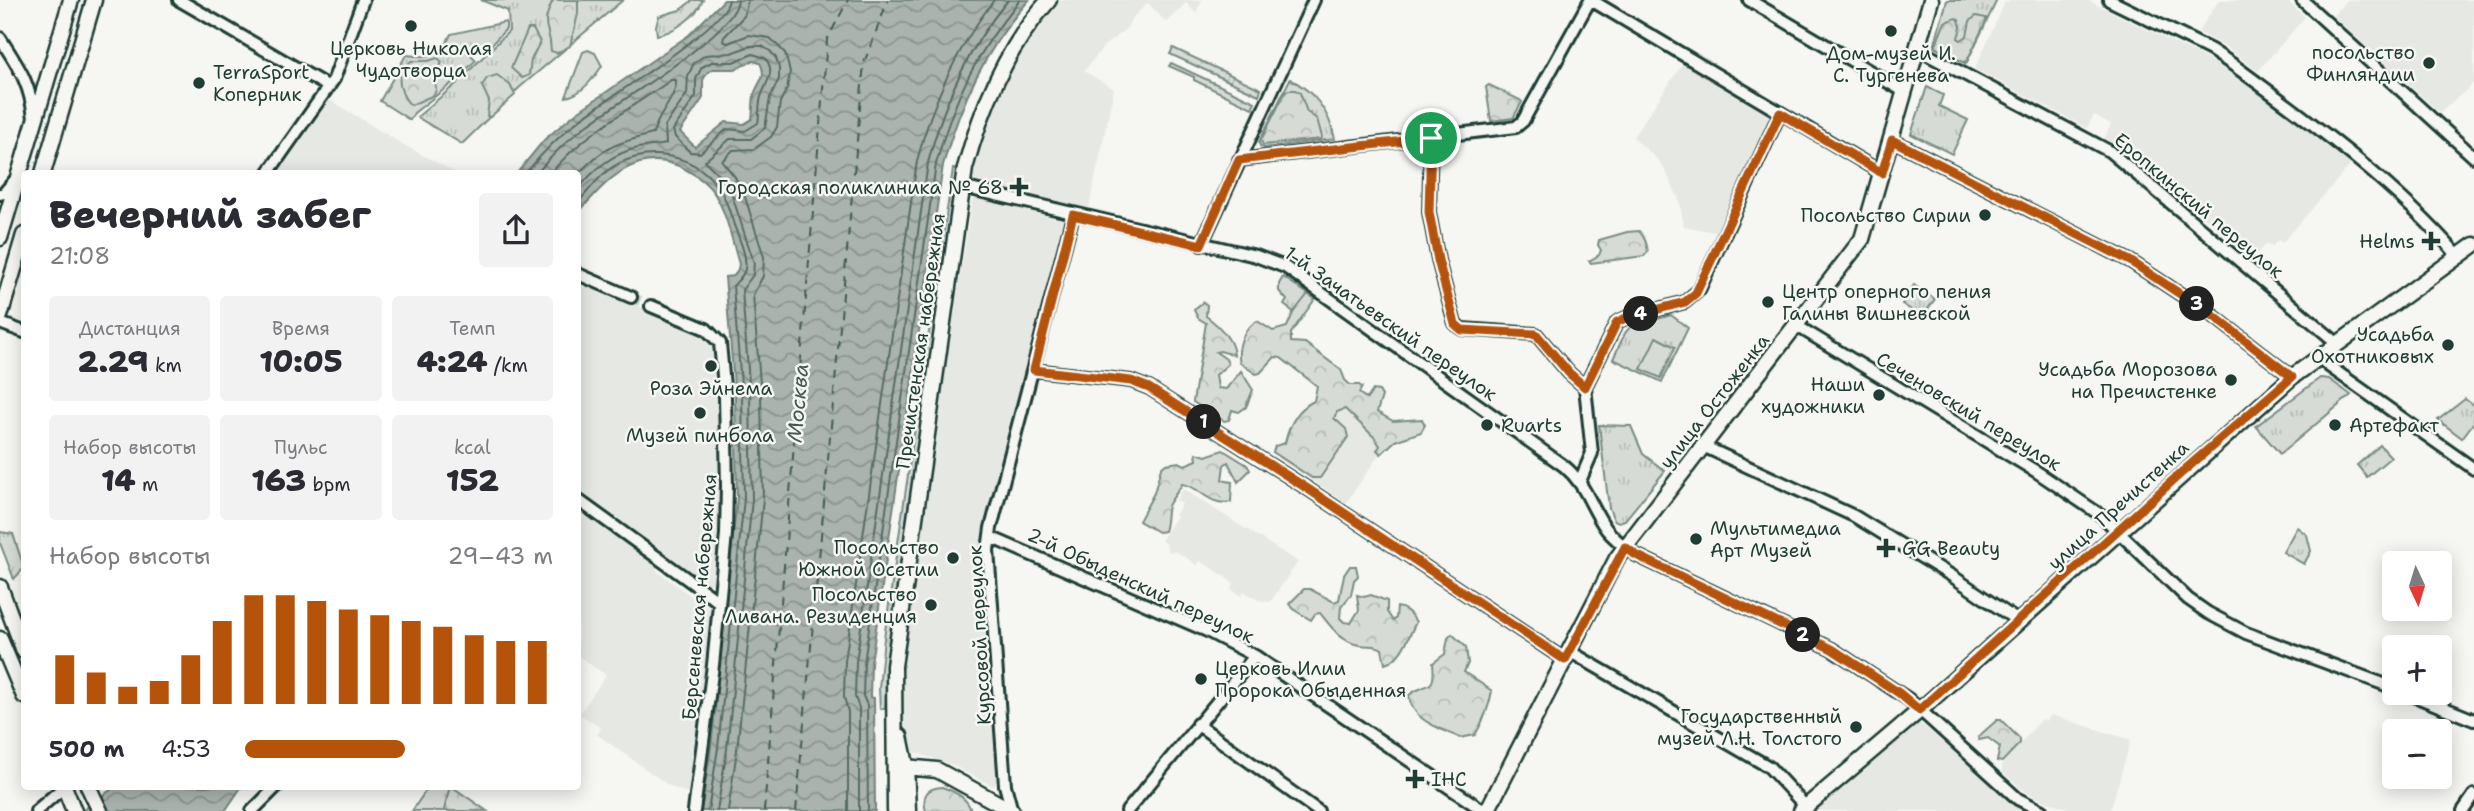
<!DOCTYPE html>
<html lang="ru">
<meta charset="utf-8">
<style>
:root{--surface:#fff;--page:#f2f2f3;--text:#2b2b33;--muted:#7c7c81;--accent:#b45309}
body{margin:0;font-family:"Shantell Sans",sans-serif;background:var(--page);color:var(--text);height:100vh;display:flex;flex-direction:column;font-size:26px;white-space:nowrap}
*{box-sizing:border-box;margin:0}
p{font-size:23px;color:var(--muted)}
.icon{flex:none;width:38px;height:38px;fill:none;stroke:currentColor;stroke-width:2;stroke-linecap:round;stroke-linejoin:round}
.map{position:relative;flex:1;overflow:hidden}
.side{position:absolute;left:21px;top:170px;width:560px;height:620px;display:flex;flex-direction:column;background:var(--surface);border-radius:7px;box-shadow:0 4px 18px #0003}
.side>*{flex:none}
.needle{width:46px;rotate:176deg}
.tools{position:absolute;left:2382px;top:551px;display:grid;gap:14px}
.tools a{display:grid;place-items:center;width:70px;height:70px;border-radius:7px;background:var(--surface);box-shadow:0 4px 18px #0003;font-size:35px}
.pin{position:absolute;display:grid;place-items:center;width:60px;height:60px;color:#fff;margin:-30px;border:4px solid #fff;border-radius:50%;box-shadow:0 2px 7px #0007}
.km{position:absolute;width:35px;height:35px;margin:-18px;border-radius:50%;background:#222;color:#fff;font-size:19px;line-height:35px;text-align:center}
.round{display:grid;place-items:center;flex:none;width:74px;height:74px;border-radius:7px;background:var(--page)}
.head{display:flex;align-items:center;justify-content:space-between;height:119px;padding:0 28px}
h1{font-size:38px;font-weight:800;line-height:52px}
.stats{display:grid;grid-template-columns:repeat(3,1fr);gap:10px;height:119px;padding:7px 28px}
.stats div{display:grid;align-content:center;border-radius:7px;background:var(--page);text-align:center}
.stats b{font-size:30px;font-weight:800}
.stats small{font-size:19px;font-weight:400}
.stats p{font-size:19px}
.chart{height:196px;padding:14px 28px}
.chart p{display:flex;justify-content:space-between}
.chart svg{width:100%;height:126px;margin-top:7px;stroke:var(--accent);stroke-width:6}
ul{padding:0 28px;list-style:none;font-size:23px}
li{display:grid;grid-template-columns:112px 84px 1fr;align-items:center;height:52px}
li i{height:18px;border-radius:9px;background:var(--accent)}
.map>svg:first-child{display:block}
.built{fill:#e6e8e4}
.grass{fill:url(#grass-tufts);stroke:#7a8c85;stroke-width:2}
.forest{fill:url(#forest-crowns);stroke:#7a8c85;stroke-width:2}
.pitch{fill:#d6dbd6;stroke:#7a8c85;stroke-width:2}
.water{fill:url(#water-waves);stroke:#72847d;stroke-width:2;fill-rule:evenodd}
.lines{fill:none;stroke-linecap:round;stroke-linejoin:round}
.shore{stroke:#576c65;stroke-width:2}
.ferry{stroke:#425a52;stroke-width:2;stroke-dasharray:9 7;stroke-linecap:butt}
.minor-tunnel{stroke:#cbd1cc;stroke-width:10;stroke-dasharray:10 5;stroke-linecap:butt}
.minor-casing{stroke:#1f3d34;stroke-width:16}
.major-casing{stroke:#1f3d34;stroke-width:19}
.minor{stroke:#f6f6f2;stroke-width:10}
.major{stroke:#f6f6f2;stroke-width:14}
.route-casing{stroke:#fff;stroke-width:14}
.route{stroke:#b45309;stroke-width:9}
.poi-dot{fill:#1f3d34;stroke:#f6f6f2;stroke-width:2.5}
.labels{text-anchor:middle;stroke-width:5;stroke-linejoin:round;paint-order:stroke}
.poi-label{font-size:19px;fill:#1f3d34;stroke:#f6f6f2;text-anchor:end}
.street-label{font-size:19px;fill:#1f3d34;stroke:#f6f6f2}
.water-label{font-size:21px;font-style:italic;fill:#425a52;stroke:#f6f6f2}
</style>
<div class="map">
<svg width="2474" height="811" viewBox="0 0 2474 811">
<defs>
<pattern id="grass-tufts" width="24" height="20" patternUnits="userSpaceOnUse" patternTransform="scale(1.75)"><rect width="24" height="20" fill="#d6dbd6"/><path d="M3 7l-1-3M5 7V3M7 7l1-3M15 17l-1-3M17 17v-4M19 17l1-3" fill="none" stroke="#b7bdb8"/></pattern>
<pattern id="forest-crowns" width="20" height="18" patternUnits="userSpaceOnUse" patternTransform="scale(1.75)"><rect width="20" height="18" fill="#d6dbd6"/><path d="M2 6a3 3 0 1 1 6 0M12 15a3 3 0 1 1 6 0" fill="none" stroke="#b7bdb8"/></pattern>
<pattern id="water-waves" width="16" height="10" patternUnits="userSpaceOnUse" patternTransform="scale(1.75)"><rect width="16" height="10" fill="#aab3ae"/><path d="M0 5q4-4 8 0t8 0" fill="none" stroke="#8a938e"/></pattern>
</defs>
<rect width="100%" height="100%" fill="#f6f6f2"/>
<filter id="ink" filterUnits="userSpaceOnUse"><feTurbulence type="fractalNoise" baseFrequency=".0143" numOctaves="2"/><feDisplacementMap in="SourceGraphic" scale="14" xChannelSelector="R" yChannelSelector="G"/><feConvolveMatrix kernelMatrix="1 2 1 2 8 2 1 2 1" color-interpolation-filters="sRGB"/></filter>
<g filter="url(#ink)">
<path class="built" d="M1059,0H1202L1196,13L1186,3L1166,22L1148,3L1131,19L1127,28L1105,45L1084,71L1114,89L1088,212L977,185L970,178L973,160L978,157L983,139L981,134L1012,61L1041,19Z
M2010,0H2087L2215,63L2217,61L2353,162L2282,243L2278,240L2272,247L2267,243L2254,258L2128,154L2105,138L2111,124L2094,115L2087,128L1975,69L2005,2L2008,3Z
M2219,0H2286L2305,17L2258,71L2227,48L2198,32Z
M2347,0H2474V83L2440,113L2333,16Z
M1684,62L1774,115L1769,128H1765L1749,162V166L1719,233L1684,226L1679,199L1667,174L1659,161L1633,137Z
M328,99L404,145L456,173H275L325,100Z
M975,198L1067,221L984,549L997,782L993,786L950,764L911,751L906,745L902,704L903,667L920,530L972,202Z
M578,279L704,335L714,345L718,367L723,492L719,578L716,583L708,585L700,582L578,491Z
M1329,386L1395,431L1346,503L1278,458Z
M1183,489L1298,562L1270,602L1258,600L1244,591L1241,596L1231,589L1234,583L1212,568L1200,561L1197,565L1177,552L1168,551L1166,544L1161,541L1177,516L1175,515L1182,504L1176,500Z
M578,507L656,564L657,571L709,609L713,615L693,795L671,787L602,738L597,735L601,728L580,714L606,675L578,656Z
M2051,715L2131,740L2110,811H2077L2042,800L2026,792L2002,772V764L2042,719L2046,721Z
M1918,723L1924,726L2022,811H1814L1912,725Z"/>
<path class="grass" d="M481,0H623L519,88L462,144L417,117L456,84L509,31L508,11Z
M693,0H703C696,17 674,32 657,35L656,26L659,16L680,10Z
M1947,0H1997L1966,64L1934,47Z
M506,22V29L484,52L474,43L467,51L476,60L456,80L414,113L410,120L380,101L406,55C430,58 441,58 451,34Z
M1173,48L1261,89L1259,95L1170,54Z
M588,50L595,53L602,66C594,78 581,95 566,97L583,52Z
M1171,63L1255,102L1252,108L1194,80V77L1169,66Z
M1290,79C1315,92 1329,111 1335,139L1264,148L1260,146L1259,142Z
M1927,87L1943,95L1939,106L1968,120L1952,154L1911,134Z
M953,169L958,170L889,639L885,709H880L879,689L884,638Z
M1283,277L1308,294L1295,313L1284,305L1287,300L1279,291V284Z
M1914,285L1935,299L1922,317L1902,304Z
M1671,315L1688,328L1662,382L1613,359L1625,333L1630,327Z
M2320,378L2329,379L2351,395L2280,454L2256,426Z
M2465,399L2474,406V422L2462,438L2438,420Z
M1599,425L1631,426L1643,454L1665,471L1625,520L1619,522L1614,520L1609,508Z
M2380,445L2391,457L2367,477L2357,465Z
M2297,527L2307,535L2311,551L2304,564L2283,552Z
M0,532L13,534L24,568L14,579L0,543Z
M429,786H450L444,811H412Z"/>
<path class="forest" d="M553,0H578V14L570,46L557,53L551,51C550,23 539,30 553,0Z
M1976,16L1986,18V21L1967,61L1963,62L1937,48L1936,44L1945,22L1956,18L1959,20L1961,27L1958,38L1961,40L1967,36L1970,21Z
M528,29H533L540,42L531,60L529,75L522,78L511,68Z
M438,58L442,62L435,79L436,90L434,95L411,105C404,100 398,85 400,77C402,71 408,65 411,61H428Z
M497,75L510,85L515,95L490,117L487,116L489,101L482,86L487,78Z
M1489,85L1520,100L1522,102L1513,118L1491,121L1486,87Z
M1289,90H1295L1300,93L1307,112L1317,119L1322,137L1321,139L1263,145L1261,140L1286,91Z
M1639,231C1645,237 1647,243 1648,252L1644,256L1591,263L1589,261L1599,255L1601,250L1598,245L1599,240L1627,232Z
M1308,294L1315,299L1291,333V342L1305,343L1341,370L1345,380L1350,385H1359L1362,387L1359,393L1367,399L1373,390L1379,391L1382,396L1377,412L1393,421L1422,419L1425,425L1421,432L1395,441L1381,454L1377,450L1380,446L1375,438L1345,409L1337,412L1334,418L1346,429L1348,437L1320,478H1312L1273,452L1275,446L1285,443C1289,425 1297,409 1314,401L1317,386L1281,358L1275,357L1260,373L1256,374L1240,363C1236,348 1243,329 1257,321L1273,331L1287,327L1293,313Z
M1203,302L1207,305L1206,316C1218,325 1233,339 1234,355L1220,351L1216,352L1226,359L1228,364L1216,375L1218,388L1226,389L1241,371L1253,390L1246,407L1239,412L1232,410L1229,420L1224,421L1193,402L1206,323L1198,318L1194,310Z
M1223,450L1247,465L1250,470L1238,482L1228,462L1224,465L1222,480L1232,482L1231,502C1209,507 1200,486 1182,484C1179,491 1170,500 1168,506C1166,513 1167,523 1164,531L1158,532L1139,521L1154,493L1161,468L1166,464L1179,462L1185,465L1197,460L1196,453L1206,456Z
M1350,566H1356L1358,576L1354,580L1351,595L1341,607L1340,618L1344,622L1351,623L1359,610L1357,595L1364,597L1371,595L1387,601V612L1393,621L1396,618L1397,607C1406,608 1412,615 1416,622C1409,636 1401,660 1385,664L1382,649C1375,644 1368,647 1360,645C1341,642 1331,627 1320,613L1315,614L1311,620L1296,611L1289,604L1304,589H1310L1334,602L1339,600L1344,575Z
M1452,634L1466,647L1468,663L1464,672L1492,691C1489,708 1484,720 1475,735L1460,738C1440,728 1411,721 1409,695C1427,681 1436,693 1433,663L1445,654L1448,638Z
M1997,720H2001L2020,739V743L2002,762L1997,761L2000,747L1988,738L1979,740L1978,737Z
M450,786H451L487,811H444Z
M942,787C954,791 968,798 971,811H926C922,797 925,788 942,787Z"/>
<path class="pitch" d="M1656,337L1675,347L1661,378L1641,369Z"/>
<path class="water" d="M724,0H1029C985,49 961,102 943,165L871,663L870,697L874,698L875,811H701L711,747L737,498L735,397L725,277L734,276L738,269L739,264C732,241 727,213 714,193C707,182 696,175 685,169C638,144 606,181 578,213V173H517L544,140L576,113L689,35ZM753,61L760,63C768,77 757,83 754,95C753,103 753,111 752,119L744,124L726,122L695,147L680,132L703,98V80L707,73L713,69H735Z
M116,786H242L225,811H82Z"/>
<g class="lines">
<path class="shore" d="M753,54L765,58C776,71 767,81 762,94C758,103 760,114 758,123L745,131L727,129L700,153L690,152L675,137L673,130L696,96V79L702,67L712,62H733Z
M526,173C542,153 559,136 579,120C605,99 726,27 729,0
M537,173C552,155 568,139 587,125C616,103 736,33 738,0
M551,173C583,134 630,109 671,80H676C678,96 657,114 653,134C617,143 604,146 578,174
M578,189C594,170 612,153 638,148C647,146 657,146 666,144L665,126L687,94L688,76L694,63L705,55L731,53L750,46H762L770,51L776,58L779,68V79L770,98L765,128L751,139H730L705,161L724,180L731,192L754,263L753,275L742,290L750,396L752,499L727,749L717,811
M578,203C587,192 596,180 607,171C641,145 693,151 718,187C726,197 729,210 733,222C737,235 748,255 745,269C744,276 737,281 733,286L742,397L744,498L718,748L708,811
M728,811L737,750L763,499L761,396L753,295L763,276L764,257L745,197L735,177L722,161L733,150L754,149L771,137L777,127L780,102L787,89L790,72L785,53L770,38L749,35L728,43L723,41L724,37L744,16L748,0
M848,811V712L844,697L845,661L917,161C932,102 957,48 994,0
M859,811V708L855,697L856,662L928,163C943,103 968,48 1008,0
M868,811L867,705L863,696L864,663L936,164C953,100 977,51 1020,0"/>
<path class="ferry" d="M764,811L827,40L848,0
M796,811L864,63L888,0"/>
<path class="minor-tunnel" d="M631,297L651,306"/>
<defs>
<path id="minor" d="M179,0L329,87
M1591,0L1882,173
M1749,0L1905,92
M2109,0L2211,50L2232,64C2312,123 2393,181 2459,257
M2302,0L2474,157
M0,38C19,68 30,82 34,118
M1917,49L2109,151L2337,343
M1431,138L1429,212L1438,260L1455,324L1462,329L1536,334L1569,373L1585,387L1592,453L1580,481
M1892,140L2130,261L2215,317L2292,377
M1239,160L1516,127L1523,121L1590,0
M268,173L334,79L363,0
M962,187L1256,256L1285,267L1564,466C1587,485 1590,507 1607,530C1615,540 1625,547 1636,555L1832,649L1908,699L2018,799L2042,811
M0,194L4,193L15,180
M1201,245L1314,0
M578,274L631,297
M651,306L706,329L720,343L725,397L727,486L726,534L713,665L694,811
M0,323L24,332
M1797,326L2037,472L2102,516L2188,599L2208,613L2246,633L2394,688
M2318,356L2330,367L2474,469
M1034,370L1131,381L1149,388L1308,489L1565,660
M1585,387L1617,322L1626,318L1685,302L1699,290L1780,113
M1703,446L1854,516L1952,576L2018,621
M578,500L719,602
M990,537L1207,631L1255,656L1484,811
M1569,651L1769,767L1806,807
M2407,693L2474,720
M1197,724L1318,811
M36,811L65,786
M252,811L277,786
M1012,811L1005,785L988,550L991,528L1073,215
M1127,811L1255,656
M2463,811L2474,795"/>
<path id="major" d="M43,173L94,0
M0,238L71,0
M0,316L24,235
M0,587L24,651
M0,639L24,696
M900,736L906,765L908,811
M895,766L937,770L1012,811
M64,786L74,811
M88,786L100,811
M895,811L894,666L965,168C982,107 1006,48 1049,0
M1487,811L1617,558L1862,239L1931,0
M1801,811L1919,711L2292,377L2474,245"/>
</defs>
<use href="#minor" class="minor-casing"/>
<use href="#major" class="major-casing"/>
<use href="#minor" class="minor"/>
<use href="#major" class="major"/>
</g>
</g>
<g class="lines" filter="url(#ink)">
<defs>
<path id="route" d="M1780,113L1882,173L1892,140L2130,261L2215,317L2292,377L2180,474L1919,710L1899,693L1832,649L1636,555L1625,547L1565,660L1308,489L1149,388L1131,381L1034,370L1073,215L1201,245L1239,160L1431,138L1429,212L1438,260L1455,324L1462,330L1536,334L1569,373L1585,387L1617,322L1626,318L1685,302L1696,293Z"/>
</defs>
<use href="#route" class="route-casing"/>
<use href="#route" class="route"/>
</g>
<g class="poi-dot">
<circle cx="411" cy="26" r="7"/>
<circle cx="1891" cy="31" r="7"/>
<circle cx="2429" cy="63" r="7"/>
<circle cx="199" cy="83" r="7"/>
<path d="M1015.5 176.5h7v7h7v7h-7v7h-7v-7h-7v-7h7z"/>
<circle cx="1985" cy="215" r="7"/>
<path d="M2427.5 230.5h7v7h7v7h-7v7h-7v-7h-7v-7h7z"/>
<circle cx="1768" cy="302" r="7"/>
<circle cx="2448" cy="345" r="7"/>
<circle cx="711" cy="366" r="7"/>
<circle cx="2231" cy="380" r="7"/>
<circle cx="1879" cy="395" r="7"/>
<circle cx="700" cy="413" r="7"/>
<circle cx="1487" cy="425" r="7"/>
<circle cx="2335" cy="425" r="7"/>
<circle cx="1696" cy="539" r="7"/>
<path d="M1882.5 537.5h7v7h7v7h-7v7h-7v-7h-7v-7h7z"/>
<circle cx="953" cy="558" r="7"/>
<circle cx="931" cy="605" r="7"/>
<circle cx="1201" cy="679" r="7"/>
<circle cx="1856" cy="727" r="7"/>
<path d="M1411.5 768.5h7v7h7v7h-7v7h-7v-7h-7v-7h7z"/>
</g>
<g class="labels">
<g class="poi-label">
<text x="411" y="55" text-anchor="middle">Церковь Николая<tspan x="411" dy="22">Чудотворца</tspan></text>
<text x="2415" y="59">посольство<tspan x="2415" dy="22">Финляндии</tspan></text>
<text x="1891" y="60" text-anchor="middle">Дом-музей И.<tspan x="1891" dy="22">С. Тургенева</tspan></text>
<text x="213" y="79" text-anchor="start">TerraSport<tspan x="213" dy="22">Коперник</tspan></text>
<text x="1003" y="194">Городская поликлиника № 68</text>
<text x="1971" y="222">Посольство Сирии</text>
<text x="2415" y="248">Helms</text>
<text x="1782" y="298" text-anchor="start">Центр оперного пения<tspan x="1782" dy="22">Галины Вишневской</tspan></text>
<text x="2434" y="341">Усадьба<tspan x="2434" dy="22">Охотниковых</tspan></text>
<text x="2217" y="376">Усадьба Морозова<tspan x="2217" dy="22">на Пречистенке</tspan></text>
<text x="1865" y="391">Наши<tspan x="1865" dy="22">художники</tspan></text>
<text x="711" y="395" text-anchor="middle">Роза Эйнема</text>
<text x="1501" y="432" text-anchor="start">Ruarts</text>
<text x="2349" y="432" text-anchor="start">Артефакт</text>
<text x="700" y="442" text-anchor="middle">Музей пинбола</text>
<text x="1710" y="535" text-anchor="start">Мультимедиа<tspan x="1710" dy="22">Арт Музей</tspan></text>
<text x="939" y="554">Посольство<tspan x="939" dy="22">Южной Осетии</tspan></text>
<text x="1902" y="555" text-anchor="start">GG Beauty</text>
<text x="917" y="601">Посольство<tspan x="917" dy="22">Ливана. Резиденция</tspan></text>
<text x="1215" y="675" text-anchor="start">Церковь Илии<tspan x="1215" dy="22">Пророка Обыденная</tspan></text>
<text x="1842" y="723">Государственный<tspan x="1842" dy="22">музей Л.Н. Толстого</tspan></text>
<text x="1431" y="786" text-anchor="start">IHC</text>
</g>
<g class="street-label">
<text transform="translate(2199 205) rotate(40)" y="7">Еропкинский переулок</text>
<text transform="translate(1391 323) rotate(35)" y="7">1-й Зачатьевский переулок</text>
<text transform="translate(920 341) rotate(-82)" y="7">Пречистенская набережная</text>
<text transform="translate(1714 401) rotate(-52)" y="7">улица Остоженка</text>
<text transform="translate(1969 411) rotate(31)" y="7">Сеченовский переулок</text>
<text transform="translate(2118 505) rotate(-42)" y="7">улица Пречистенка</text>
<text transform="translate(1141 585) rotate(25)" y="7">2-й Обыденский переулок</text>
<text transform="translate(699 597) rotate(-85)" y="7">Берсеневская набережная</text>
<text transform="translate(979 635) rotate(-93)" y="7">Курсовой переулок</text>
</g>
<g class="water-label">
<text transform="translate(798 403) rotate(-85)" y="7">Москва</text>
</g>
</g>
</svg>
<div class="tools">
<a><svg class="needle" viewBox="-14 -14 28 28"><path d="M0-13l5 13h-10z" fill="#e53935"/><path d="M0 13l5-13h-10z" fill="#7c7c81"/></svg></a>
<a>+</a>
<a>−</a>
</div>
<div class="pin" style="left:1431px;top:138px;background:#1e9e55"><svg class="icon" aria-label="arrive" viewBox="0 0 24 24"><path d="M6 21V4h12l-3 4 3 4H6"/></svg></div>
<b class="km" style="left:1204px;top:422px">1</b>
<b class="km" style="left:1803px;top:635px">2</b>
<b class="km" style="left:2197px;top:304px">3</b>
<b class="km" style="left:1641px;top:314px">4</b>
<section class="side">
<div class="head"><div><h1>Вечерний забег</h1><p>21:08</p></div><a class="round"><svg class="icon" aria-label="share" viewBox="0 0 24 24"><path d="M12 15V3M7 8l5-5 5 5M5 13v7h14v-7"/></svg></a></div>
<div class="stats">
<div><p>Дистанция</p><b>2.29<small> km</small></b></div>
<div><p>Время</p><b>10:05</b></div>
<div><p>Темп</p><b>4:24<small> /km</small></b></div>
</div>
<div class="stats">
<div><p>Набор высоты</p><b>14<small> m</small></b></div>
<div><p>Пульс</p><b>163<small> bpm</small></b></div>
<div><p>kcal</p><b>152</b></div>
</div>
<div class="chart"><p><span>Набор высоты</span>29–43 m</p>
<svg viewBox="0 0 160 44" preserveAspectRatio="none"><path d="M5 44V27M15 44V33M25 44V38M35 44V36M45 44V27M55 44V15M65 44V6M75 44V6M85 44V8M95 44V11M105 44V13M115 44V15M125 44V17M135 44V20M145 44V22M155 44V22"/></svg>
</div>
<ul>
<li><b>500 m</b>4:53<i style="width:52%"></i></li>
</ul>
</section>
</div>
